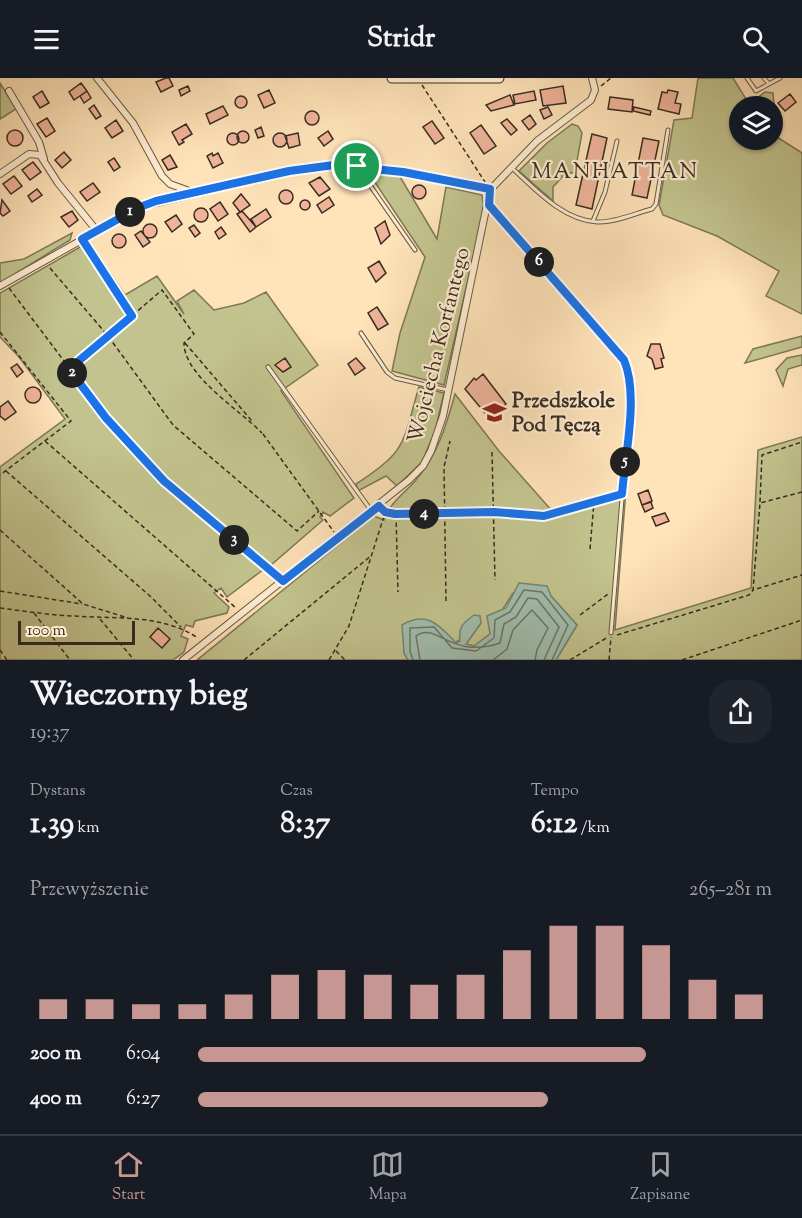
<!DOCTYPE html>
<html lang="pl">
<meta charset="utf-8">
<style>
:root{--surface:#171b24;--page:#20242c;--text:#f1f3f6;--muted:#9ea1a6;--line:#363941;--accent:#c59692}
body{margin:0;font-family:"Sorts Mill Goudy",serif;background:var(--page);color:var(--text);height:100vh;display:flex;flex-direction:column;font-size:22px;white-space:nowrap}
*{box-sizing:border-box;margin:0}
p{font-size:20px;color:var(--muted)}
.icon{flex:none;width:33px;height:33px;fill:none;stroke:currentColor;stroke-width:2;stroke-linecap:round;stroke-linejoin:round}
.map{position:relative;height:582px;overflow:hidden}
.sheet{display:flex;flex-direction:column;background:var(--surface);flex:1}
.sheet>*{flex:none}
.fabs{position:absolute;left:729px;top:18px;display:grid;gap:12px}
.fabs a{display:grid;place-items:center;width:54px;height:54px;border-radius:50%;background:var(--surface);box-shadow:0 2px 4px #0004;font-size:30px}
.scale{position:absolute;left:18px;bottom:15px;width:117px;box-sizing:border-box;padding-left:6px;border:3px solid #382c20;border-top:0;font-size:16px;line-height:21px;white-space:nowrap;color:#382c20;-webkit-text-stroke:4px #ffedd2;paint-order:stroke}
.pin{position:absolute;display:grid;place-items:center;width:51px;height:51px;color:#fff;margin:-26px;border:3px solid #fff;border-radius:50%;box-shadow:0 2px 6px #0007}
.km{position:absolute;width:30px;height:30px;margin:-15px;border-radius:50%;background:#222;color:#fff;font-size:16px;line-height:30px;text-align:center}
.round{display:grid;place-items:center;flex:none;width:63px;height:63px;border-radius:24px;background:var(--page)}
.summary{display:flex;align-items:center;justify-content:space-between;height:102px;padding:0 30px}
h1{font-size:33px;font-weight:700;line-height:45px}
.metrics{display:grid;grid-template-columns:repeat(3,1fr);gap:9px;height:102px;padding:6px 30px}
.metrics div{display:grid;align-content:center}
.metrics b{font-size:30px;font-weight:700}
.metrics small{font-size:16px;font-weight:400}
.metrics p{font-size:16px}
.chart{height:168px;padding:12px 30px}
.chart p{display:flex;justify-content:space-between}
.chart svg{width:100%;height:108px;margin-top:6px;stroke:var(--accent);stroke-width:6}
ul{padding:0 30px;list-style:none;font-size:20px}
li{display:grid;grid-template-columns:96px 72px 1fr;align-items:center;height:45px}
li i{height:15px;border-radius:8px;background:var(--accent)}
header{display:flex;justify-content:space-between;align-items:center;height:78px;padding:0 30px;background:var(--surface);font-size:27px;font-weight:700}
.tab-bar{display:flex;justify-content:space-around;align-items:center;height:84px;border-top:2px solid var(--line);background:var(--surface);font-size:16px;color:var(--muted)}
.tab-bar a{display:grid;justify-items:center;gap:3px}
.tab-bar .selected{color:var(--accent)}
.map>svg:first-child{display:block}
.green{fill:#c2c38e;stroke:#7d7857;stroke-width:1.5;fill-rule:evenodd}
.water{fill:#a0bead;stroke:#768475;stroke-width:1.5}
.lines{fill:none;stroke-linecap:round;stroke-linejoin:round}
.shore{stroke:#6c7566;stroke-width:1.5}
.building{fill:#f0b49a;stroke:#382c20;stroke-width:1.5}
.lane-casing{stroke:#6a5a46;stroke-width:5}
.street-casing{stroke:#6a5a46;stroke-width:8}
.secondary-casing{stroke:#382c20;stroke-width:11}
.path{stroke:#382c20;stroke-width:1.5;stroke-dasharray:4.5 3;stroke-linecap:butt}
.lane{stroke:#ffedd2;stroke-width:3}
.street{stroke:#ffedd2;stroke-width:6}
.secondary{stroke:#ffedd2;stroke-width:9}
.route-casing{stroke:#fff;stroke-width:12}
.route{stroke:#1a73e8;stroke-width:8}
.labels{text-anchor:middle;stroke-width:4.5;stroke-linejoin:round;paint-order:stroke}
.street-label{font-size:21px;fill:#382c20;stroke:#ffedd2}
.poi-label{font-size:21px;font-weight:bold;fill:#382c20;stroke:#ffedd2;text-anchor:start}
.neighbourhood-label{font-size:22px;letter-spacing:1.5px;fill:#382c20;stroke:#ffedd2}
</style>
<header><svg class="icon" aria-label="menu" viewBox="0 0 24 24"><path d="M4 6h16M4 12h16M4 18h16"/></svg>Stridr<svg class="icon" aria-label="search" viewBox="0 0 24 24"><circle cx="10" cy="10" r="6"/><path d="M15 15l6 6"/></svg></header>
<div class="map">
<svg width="802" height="582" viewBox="0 0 802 582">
<rect width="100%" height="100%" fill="#ffe3b9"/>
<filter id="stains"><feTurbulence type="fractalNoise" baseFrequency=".00333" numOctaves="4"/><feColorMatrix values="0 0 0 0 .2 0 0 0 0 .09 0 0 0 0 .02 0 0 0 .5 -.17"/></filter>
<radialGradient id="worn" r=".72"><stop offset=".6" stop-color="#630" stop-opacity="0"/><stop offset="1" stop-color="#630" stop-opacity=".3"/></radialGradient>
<path class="green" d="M698,0H733L749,26L765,14L773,15L777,59L802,75V236L766,218L779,193L717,158L663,137L659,127L674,42L692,40ZM740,28H772V62H740Z
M0,5L16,31L0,41Z
M572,46L578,48L582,55L575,94L564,97L553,109V123L519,93L547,65Z
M368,94L399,97L437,161L446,109L482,117L484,131L444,307L392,293L400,255L425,179Z
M72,155L70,162L0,205V185L24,181Z
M88,162L125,217L157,198L184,236L177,223L194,212L214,232L244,225L266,214L318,287L281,313L354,420L330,438L323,434L320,439L323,442L271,487L260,480L255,485L264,491L227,519L221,510L214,515L229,529L227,535L195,543L193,549L186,547L181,558L188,561L184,574L173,582H0V389L65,341L19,279L0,259V215L89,164Z
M802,258V269L745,285L753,271Z
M802,277V287L788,291L783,308L776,292L787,280Z
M419,309L444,315L435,353L422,384L397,408L386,398L358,413L356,406C409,372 402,365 419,309Z
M455,316L499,373L553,434L594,424L626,411L615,552L751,510L758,372L802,359V582H556L577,547L551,518L513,515L491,550L490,556L474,568L466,566L481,545L455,565L404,575L408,582H197L374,438L384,442C391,423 404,416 416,402C438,376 446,348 455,316Z"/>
<path class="water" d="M519,505L547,508L551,518L577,547L556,582H408L404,575L402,547C428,532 440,548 456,565L460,563C458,549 463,545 474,537L480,538L481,545L466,566L474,568L490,556L487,538L506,530Z"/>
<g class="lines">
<path class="shore" d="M413,582L410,573V550L434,549L452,570L476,573L494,560L495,542L510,534L524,512L542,514L568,547L552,582
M420,582L416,558C437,543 450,582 500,565L504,546L516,539L528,520L537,521L559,549L544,582
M493,582L507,571L513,552L532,532L548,550L537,572L535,582"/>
</g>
<path class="building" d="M166,0H169L173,8L161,14L156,4Z
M81,5L87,13L74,22L69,14Z
M188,8L190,13L181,18L179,12Z
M563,8L566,25L543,28L540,12Z
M269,12L275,25L264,30L258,17Z
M668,12L678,14L675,25L681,26L679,36L658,31L662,14L667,15Z
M42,13L49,25L40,30L33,19Z
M87,13L91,20L84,25L80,18Z
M534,13L536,22L515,26L513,17Z
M790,16L796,24L785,33L778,25Z
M510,17L514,27L491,33L486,27Z
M235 24a6 6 0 1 1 12 0a6 6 0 1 1-12 0Z
M610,19L633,22L632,34L608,31Z
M94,27L101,38L96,41L89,31Z
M223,28L228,37L210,46L206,36Z
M548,29L552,37L544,41L540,32Z
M634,29L651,33L650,37L633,33Z
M305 40a7 7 0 1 1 14 0a7 7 0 1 1-14 0Z
M530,37L536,46L529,52L522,43Z
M47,40L55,53L46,59L37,46Z
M507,41L517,52L511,57L501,45Z
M116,42L123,53L112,60L105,50Z
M432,43L444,60L435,66L423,49Z
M186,46L192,56L182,62L184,64L179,67L172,54Z
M481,47L496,68L484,76L470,55Z
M261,49L264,58L258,60L255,52Z
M7 60a8 8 0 1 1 16 0a8 8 0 1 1-16 0Z
M328,53L333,61L324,68L318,60Z
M237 59a6 6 0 1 1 12 0a6 6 0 1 1-12 0Z
M298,55L300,67L289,70L285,58Z
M273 62a7 7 0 1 1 14 0a7 7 0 1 1-14 0Z
M227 61a6 6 0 1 1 12 0a6 6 0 1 1-12 0Z
M592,56L607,60L592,131L576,127Z
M643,60L659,63L647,120L632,117Z
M64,74L71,82L62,90L55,82Z
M212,75L213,78L218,75L223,85L213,90L207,78Z
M170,77L177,89L168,92L162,82Z
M114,80L120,89L114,93L108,84Z
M33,84L41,94L30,102L22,92Z
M14,98L22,108L11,116L3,106Z
M320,99L330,111L319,118L309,105Z
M93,105L100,114L87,123L80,114Z
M412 114a7 7 0 1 1 14 0a7 7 0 1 1-14 0Z
M37,111L42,117L32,124L28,118Z
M279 119a7 7 0 1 1 14 0a7 7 0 1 1-14 0Z
M241,116L250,127L240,134L233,125Z
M329,119L334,127L322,135L317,127Z
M2,122L10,133L3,138L0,135Z
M300 127a5 5 0 1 1 10 0a5 5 0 1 1-10 0Z
M220,124L228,136L218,143L210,131Z
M194 137a7 7 0 1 1 14 0a7 7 0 1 1-14 0Z
M266,131L271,139L256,149L251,141Z
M72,133L78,142L69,149L61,139Z
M242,133L256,149L250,154L237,136Z
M176,137L182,146L172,154L165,144Z
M385,143L390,157L381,166L375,150Z
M143 153a7 7 0 1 1 14 0a7 7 0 1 1-14 0Z
M194,147L200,155L195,159L189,150Z
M221,149L226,156L219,161L215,154Z
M141,153L150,164L143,169L135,157Z
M112 163a7 7 0 1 1 14 0a7 7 0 1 1-14 0Z
M379,183L386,195L376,204L368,190Z
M377,229L388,246L378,252L368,235Z
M651,266H660L664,280L661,281L663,289L655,291L652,281L647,278Z
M285,280L291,289L283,294L275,287Z
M356,280L365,290L355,297L348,286Z
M17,286L23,294L17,299L11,290Z
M483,296L506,326L489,340L465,311L474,300L476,302Z
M25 317a8 8 0 1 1 16 0a8 8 0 1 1-16 0Z
M8,323L16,334L5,342L0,338V329Z
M648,412L652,423L642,427L638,416Z
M651,424L653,430L645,434L642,427Z
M665,435L669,443L656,448L652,439Z
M158,550L170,561L162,570L150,559Z"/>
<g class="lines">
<defs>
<path id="lane" d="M747,0L756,13L780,0
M764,0L769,6
M358,90L415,172
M512,90C536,112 563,142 597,144C614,145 636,135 652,131L656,126L668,52
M489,127L618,272L630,295V323L611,555
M593,143L605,114L617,63
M361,255L387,294L395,300L448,312
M268,289L370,431"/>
<path id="street" d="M97,0L133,45L162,98L170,106L192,114
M9,13L39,64L44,81
M0,96L29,76L40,77L58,105L97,153
M0,208L140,129L289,93L334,87L363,88L490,112
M183,582L409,402L423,388L431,373L443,338L490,112L537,63L591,22L595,12L592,0"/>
<path id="secondary" d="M392,0H499"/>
</defs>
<use href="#lane" class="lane-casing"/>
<use href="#street" class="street-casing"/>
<use href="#secondary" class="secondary-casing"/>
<path class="path" d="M422,7L485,104
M601,8L611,0
M86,166L132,238
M50,190L108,258L173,347L297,453L319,433
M9,210L107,340L163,403L276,497
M0,254L71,343L0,397
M185,265L252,343
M70,291L162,212L194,256L184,265C184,298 240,332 262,355
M263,356L334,454
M45,363L236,530
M492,374L495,502
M6,393L150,518L181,549
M802,414L760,425L753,512L802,497
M760,424L762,377L802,364
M385,433L494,434L544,438L618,417
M396,437L398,514
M0,452L83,526L128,540
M590,471L594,424
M0,513L82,526
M446,523L444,389L450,363
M0,530C24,533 49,537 73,538C116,541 162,536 198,560
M34,535L70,582
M580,537L608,516
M100,541L134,582
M617,557L749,517L753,512
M0,572L7,582
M336,573L345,582
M244,582L372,477
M329,582L349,548L385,435
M570,582L608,559
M609,582L611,559
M682,582L802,542"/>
<use href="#lane" class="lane"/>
<use href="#street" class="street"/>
<use href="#secondary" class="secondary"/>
</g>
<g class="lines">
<defs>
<path id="route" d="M334,87L403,94L490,111L489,127L624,282C639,317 625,377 622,416L544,438L494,434L395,436L385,434L379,428L283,503L164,403L106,340L69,291L132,238L82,161L140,129L156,123L289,93Z"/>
</defs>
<use href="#route" class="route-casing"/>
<use href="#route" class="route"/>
</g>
<defs>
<symbol id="school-bare" viewBox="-9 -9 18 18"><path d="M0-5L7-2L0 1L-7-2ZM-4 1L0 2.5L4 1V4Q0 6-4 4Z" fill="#8f2418" stroke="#ffedd2" stroke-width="2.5" paint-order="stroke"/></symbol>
</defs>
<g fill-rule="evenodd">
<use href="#school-bare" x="478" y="318" width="33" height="33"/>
</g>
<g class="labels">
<g class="street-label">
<text transform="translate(438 267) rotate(-76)" y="7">Wojciecha Korfantego</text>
</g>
<g class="poi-label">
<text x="512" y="329">Przedszkole<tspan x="512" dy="24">Pod Tęczą</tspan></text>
</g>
<g class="neighbourhood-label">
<text x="615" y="100">MANHATTAN</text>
</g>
</g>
<rect width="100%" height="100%" filter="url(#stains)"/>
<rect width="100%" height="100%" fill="url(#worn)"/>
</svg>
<div class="fabs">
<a><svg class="icon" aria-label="layers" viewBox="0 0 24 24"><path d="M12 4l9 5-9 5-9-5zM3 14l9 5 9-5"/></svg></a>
</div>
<div class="scale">100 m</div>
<div class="pin" style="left:357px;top:88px;background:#1e9e55"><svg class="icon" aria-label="arrive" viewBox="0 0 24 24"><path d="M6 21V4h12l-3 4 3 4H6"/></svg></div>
<b class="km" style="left:130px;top:134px">1</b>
<b class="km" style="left:72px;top:295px">2</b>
<b class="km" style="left:234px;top:462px">3</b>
<b class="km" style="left:424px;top:436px">4</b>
<b class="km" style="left:625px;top:384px">5</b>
<b class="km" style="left:539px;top:184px">6</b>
</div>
<section class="sheet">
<div class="summary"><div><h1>Wieczorny bieg</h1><p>19:37</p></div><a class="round"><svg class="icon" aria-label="share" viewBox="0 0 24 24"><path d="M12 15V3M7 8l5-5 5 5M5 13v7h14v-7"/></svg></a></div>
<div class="metrics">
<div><p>Dystans</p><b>1.39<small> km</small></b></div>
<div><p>Czas</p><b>8:37</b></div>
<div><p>Tempo</p><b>6:12<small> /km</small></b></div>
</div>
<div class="chart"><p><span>Przewyższenie</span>265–281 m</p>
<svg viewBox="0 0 160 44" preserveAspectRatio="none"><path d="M5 44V36M15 44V36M25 44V38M35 44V38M45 44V34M55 44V26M65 44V24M75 44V26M85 44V30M95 44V26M105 44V16M115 44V6M125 44V6M135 44V14M145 44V28M155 44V34"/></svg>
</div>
<ul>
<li><b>200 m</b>6:04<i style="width:78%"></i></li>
<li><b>400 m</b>6:27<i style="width:61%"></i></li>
</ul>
</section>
<nav class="tab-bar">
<a class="selected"><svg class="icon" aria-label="home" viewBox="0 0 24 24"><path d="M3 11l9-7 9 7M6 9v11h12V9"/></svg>Start</a>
<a><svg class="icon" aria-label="map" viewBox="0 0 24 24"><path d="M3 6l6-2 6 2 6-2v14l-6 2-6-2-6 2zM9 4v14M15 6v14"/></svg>Mapa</a>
<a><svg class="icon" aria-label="saved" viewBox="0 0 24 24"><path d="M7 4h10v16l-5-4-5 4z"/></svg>Zapisane</a>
</nav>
